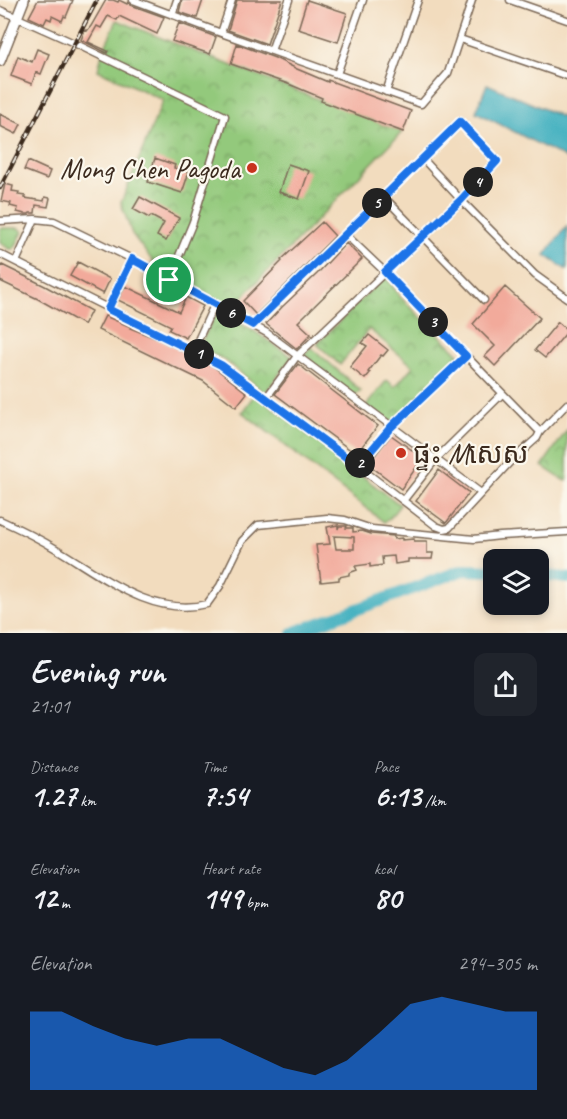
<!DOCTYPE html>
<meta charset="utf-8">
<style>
:root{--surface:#171b24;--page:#20242c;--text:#f1f3f6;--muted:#9ea1a6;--accent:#1a73e8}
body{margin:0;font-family:Caveat,"Noto Sans Khmer",sans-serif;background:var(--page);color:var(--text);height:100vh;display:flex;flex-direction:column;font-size:22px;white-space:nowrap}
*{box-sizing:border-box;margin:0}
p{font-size:20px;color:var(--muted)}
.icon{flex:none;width:33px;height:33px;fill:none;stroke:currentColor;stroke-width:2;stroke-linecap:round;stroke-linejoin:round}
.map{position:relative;height:633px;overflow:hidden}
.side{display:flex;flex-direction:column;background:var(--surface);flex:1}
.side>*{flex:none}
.fabs{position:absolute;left:483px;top:549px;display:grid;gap:12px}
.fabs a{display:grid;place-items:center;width:66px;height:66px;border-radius:12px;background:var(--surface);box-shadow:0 3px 9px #0003;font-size:30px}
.pin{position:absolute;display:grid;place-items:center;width:51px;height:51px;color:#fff;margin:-26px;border:3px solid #fff;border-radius:50%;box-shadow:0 2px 6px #0007}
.km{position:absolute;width:30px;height:30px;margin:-15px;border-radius:50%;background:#222;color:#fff;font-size:16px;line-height:30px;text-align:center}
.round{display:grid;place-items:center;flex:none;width:63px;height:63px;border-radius:12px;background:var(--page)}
.overview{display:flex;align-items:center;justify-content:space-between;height:102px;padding:0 30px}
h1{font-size:33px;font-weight:600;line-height:45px}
.metrics{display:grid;grid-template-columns:repeat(3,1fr);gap:9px;height:102px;padding:6px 30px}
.metrics div{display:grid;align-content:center}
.metrics b{font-size:30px;font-weight:600}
.metrics small{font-size:16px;font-weight:400}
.metrics p{font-size:16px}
.chart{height:168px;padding:12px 30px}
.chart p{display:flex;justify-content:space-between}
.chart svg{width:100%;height:108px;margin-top:6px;fill:var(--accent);opacity:.7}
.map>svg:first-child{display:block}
.park{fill:url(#park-crowns);stroke:#677a4c;stroke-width:1.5}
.water{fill:#43b0c0;stroke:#3f6d6f;stroke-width:1.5}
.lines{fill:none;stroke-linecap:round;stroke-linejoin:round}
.river{stroke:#43b0c0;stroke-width:12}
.building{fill:#f2aa9b;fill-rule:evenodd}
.minor-casing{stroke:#7b6856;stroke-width:9}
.highway-casing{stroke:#7b6856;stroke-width:12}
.minor{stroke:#fff;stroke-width:6}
.highway{stroke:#fff;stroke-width:9}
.rail-casing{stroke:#3b2a1e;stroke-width:4.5}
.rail{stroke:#fbf7ec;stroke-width:2;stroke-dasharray:7;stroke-linecap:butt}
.route-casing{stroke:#fff;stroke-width:12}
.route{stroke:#1a73e8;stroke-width:8}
.poi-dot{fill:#c8321e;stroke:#fbf7ec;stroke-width:2}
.labels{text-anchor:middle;stroke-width:4.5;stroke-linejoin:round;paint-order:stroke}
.poi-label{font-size:28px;fill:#3b2a1e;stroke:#fbf7ec;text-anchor:end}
</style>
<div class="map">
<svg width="567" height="633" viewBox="0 0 567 633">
<defs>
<pattern id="park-crowns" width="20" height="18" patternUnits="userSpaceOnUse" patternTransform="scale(1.5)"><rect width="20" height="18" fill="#93c97b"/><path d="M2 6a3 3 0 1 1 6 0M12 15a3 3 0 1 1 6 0" fill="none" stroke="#79a364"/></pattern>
</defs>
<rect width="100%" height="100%" fill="#fbf7ec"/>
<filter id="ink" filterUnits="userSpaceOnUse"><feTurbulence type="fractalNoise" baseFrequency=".0167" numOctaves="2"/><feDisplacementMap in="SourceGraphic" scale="12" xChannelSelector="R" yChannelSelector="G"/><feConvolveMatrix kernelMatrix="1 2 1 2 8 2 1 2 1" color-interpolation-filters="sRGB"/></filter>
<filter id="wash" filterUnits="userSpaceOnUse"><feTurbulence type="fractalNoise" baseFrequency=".008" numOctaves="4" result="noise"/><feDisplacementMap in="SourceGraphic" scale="24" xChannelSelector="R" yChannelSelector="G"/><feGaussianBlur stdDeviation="1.35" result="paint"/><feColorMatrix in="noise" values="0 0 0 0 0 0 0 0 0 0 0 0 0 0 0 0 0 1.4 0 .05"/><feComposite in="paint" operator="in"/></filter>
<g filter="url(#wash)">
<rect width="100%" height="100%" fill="#f2dcbe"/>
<path class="park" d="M117,20C211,59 307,94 402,132L231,309L154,263L132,234L121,203L163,100L98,70L102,53Z
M0,228H19L23,232L15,247L13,249H9L0,242Z
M385,276L401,298L461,356L390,425L365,407L387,380L395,387L413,366L369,329L340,365L317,344Z
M216,313L251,329L292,357L265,393L226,361L199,348Z
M311,347L361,391L353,397L301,357Z
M255,394L400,505L389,519L384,522L242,412Z
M567,430V481L563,480L542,466Z"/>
<path class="water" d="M487,84L567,119V159L476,112Z
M567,226V270L545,255Z"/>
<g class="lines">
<path class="river" d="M538,575L567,578
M293,633L463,570L494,571"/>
</g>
<g id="blocks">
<path class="building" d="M38,0H73L66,17L64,16L62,21L52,16L51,20L47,18L44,24L29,17Z
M106,0H113L118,2L119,0L127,4L128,2L131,5L164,17L157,34L119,16L117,20L108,16L101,28L97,26L88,42L108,51L107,53L81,40L85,30L87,31L91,26Z
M182,0H203L197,18L179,12Z
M237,0H282L267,44L228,30Z
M307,0L347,13L338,42L298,29Z
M179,23L216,37L210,54L172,41Z
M237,44L275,58L297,69L328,82V80L411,111L403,132L321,101L322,98L291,85L231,64Z
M37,49L49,54L41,74L36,72L32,84L11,76L18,56L32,62Z
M0,114L21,124L16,134L0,126Z
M155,158L175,165L174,168L189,172L182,193L148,182Z
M28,161L50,171L47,179L24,170Z
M288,164L309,171L299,199L279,192Z
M5,184L13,186L12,191L19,192L18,195L25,196V198L44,201L45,197L50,198L48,207L36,205L35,213H30L29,214H25L17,212L18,208L10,206L11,203L1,201Z
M140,197L179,218L166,241L157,236L164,223L151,216L149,218L133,209Z
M322,222L335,236L256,315L243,301L282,261L281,260Z
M346,243L362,259L298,322L311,334L297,349L266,324L282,307L317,274Z
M78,262L110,279L103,294L70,276Z
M2,265L45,286L91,311L84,325L38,299L0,281V269Z
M125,286L179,312L186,297L203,306L186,338L169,330L171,326L118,300Z
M505,287L540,318L495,366L485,356L495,346L473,324Z
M105,316L131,327L130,328L160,340L214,367L247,393L236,407L203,381L98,330Z
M558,322L567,330V332L545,358L535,350Z
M369,335L388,350L383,356L381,355L368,372L370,373L365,379L350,367L367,346L362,343Z
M298,364L378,426L356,454L275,394Z
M391,435L423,458L401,489L368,464Z
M439,470L469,493L446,523L416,501Z
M338,525V529L339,526H347L346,528H353V532L362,531L371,534L394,536V539L402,538V540L414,539V541H427V553H433L432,559H408V562L395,564L394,556L382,557L383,565L370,567V564L355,566L357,570L349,573V575L339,577V580L321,582L316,545L330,544L327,527ZM334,536L354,537V549H336Z"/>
</g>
</g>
<g filter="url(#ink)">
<use href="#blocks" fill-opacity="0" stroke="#7b6856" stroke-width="1.5"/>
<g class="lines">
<defs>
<path id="minor" d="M133,0L221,33L421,104L448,73L472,0
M510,0L567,20
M0,10L74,43L225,116L193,222L169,280
M172,15L177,0
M221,33L232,0
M460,39L567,76
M271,51L289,0
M337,74L363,0
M386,92L418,0
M423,159L461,200L535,275L567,298
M384,197L484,300
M0,221L35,219L54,221L132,259L267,333L481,493
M0,254L221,365L358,466L436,526L444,529L449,528L510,462L537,438L540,432L385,272L345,234
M16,262L35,219
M108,309L132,259
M253,325L460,122L497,161L461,200L297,356L266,398
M193,351L214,305
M540,432L567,404
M358,466L391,427L466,356
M403,501L436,459L502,394
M0,520C20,529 40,539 58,550C102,576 152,618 207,604L220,586L242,541L258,525L327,518L345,520L372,529L474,539L500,536L567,532"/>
<path id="highway" d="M0,61L24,0"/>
</defs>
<use href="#minor" class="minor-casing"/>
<use href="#highway" class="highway-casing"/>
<use href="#minor" class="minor"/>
<use href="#highway" class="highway"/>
<defs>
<path id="rail" d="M0,188L97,0"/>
</defs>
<use href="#rail" class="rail-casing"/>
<use href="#rail" class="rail"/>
</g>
</g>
<g class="lines" filter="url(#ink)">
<defs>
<path id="route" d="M460,122L497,161L461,200L385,272L466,356L391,427L358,466L221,365L108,309L132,259L253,325Z"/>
</defs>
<use href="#route" class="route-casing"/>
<use href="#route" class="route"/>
</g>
<g class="poi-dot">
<circle cx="252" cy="168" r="6"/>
<circle cx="401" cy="453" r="6"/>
</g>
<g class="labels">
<g class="poi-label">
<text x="240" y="178">Mong Chen Pagoda</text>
<text x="413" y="463" text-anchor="start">ផ្ទះ Mសេស</text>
</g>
</g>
</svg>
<div class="fabs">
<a><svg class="icon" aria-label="layers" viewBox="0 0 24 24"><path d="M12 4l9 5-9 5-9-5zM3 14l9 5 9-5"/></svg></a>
</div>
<div class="pin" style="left:169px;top:280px;background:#1e9e55"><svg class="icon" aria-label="arrive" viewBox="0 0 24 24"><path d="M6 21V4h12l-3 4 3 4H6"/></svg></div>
<b class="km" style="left:199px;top:354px">1</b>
<b class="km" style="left:360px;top:463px">2</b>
<b class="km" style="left:433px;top:322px">3</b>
<b class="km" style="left:478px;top:182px">4</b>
<b class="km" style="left:377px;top:203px">5</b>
<b class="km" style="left:231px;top:313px">6</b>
</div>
<section class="side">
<div class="overview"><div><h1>Evening run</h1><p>21:01</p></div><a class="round"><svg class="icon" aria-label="share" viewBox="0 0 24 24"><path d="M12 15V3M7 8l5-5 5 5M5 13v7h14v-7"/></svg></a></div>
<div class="metrics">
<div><p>Distance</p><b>1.27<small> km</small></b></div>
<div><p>Time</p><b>7:54</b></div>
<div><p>Pace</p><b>6:13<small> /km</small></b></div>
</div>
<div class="metrics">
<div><p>Elevation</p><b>12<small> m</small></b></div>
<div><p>Heart rate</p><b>149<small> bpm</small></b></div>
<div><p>kcal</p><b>80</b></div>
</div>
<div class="chart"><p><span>Elevation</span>294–305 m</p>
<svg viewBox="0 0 160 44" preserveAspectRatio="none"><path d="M0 44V12L10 12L20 18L30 23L40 26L50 23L60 23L70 29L80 35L90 38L100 32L110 21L120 9L130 6L140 9L150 12L160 12V44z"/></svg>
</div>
</section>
